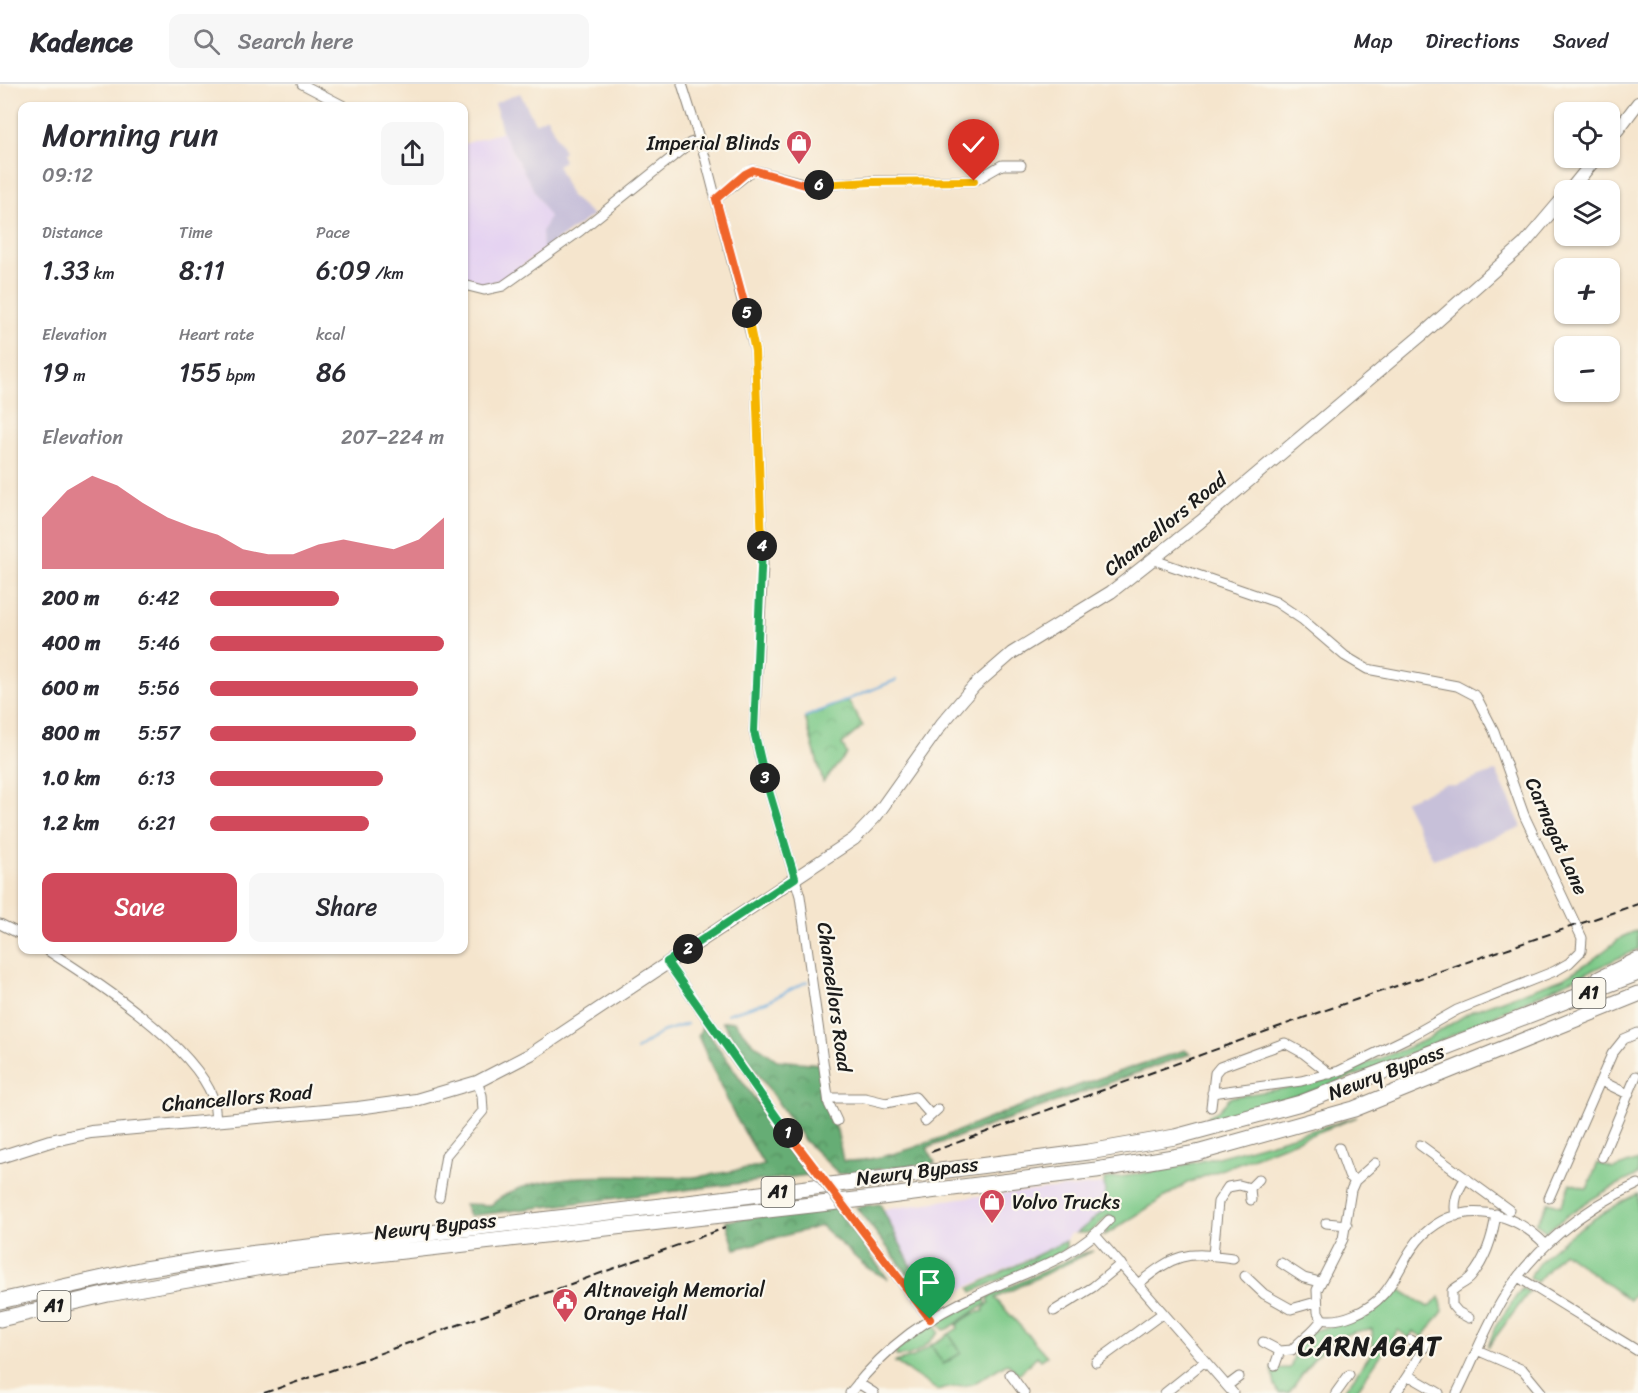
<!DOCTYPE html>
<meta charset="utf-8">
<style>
:root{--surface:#fff;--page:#f7f7f7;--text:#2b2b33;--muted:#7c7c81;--line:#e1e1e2;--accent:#d1495b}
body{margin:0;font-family:Sriracha,sans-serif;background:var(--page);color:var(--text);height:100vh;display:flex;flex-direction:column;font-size:22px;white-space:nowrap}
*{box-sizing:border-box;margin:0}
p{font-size:20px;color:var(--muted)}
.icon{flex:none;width:33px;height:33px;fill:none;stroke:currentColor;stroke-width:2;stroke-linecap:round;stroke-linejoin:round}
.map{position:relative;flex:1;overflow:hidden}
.sheet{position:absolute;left:18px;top:18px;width:450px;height:852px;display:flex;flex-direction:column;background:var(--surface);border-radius:12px;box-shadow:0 2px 4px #0004}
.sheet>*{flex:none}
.fabs{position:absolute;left:1554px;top:18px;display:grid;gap:12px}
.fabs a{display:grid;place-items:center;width:66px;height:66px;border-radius:12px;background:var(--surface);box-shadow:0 2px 4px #0004;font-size:30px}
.pin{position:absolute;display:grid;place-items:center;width:51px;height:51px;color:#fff;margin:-62px -26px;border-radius:50% 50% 50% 0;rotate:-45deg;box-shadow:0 0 6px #0007}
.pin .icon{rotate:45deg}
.km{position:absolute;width:30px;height:30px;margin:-15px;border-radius:50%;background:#222;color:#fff;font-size:16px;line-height:30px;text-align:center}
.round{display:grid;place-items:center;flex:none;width:63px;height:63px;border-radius:12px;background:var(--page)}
.summary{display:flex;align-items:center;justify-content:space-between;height:102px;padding:0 24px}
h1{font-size:33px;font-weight:600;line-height:45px}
.figures{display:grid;grid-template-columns:repeat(3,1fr);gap:9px;height:102px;padding:6px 24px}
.figures div{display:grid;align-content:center}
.figures b{font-size:26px;font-weight:600}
.figures small{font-size:16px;font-weight:400}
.figures p{font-size:16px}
.chart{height:168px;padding:12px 24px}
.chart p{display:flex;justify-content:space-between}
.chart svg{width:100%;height:108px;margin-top:6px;fill:var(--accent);opacity:.7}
.primary-button{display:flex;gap:12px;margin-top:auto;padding:12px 24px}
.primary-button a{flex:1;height:69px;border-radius:12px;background:var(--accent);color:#fff;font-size:24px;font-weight:600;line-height:69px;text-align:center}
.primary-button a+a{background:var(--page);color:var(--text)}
ul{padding:0 24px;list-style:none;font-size:20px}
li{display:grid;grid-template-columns:96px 72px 1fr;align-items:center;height:45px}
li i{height:15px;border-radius:8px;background:var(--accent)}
header{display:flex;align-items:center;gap:36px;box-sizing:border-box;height:84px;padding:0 30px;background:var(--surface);border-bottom:2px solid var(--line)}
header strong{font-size:28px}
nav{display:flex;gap:33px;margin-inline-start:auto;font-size:21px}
.search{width:420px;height:54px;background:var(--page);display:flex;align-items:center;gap:15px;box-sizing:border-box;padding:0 21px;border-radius:12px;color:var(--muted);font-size:22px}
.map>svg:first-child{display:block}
.built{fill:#e5d3f1}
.industrial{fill:#c7c0d9}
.green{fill:#7dc988;stroke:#4c7252;stroke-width:1.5}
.forest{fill:url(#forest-crowns);stroke:#416448;stroke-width:1.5}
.park{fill:url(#park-crowns);stroke:#4c7252;stroke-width:1.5}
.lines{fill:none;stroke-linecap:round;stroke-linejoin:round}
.stream{stroke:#67a9db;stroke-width:2}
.minor-casing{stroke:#888074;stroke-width:11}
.tertiary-casing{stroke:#888074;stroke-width:14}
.trunk-casing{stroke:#888074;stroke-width:17}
.minor{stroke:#fff;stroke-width:9}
.tertiary{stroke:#fff;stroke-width:12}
.trunk{stroke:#fff;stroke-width:15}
.rail{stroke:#1c1c1c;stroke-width:2;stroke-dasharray:9 4.5;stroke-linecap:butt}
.minor-bridge-casing{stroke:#888074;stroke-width:11;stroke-linecap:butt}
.minor-bridge{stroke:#fff;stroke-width:9}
.split-1-casing{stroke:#fff;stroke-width:12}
.split-2-casing{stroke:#fff;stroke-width:12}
.split-3-casing{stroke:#fff;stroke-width:12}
.split-4-casing{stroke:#fff;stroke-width:12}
.split-5-casing{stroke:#fff;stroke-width:12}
.split-6-casing{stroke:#fff;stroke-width:12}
.split-7-casing{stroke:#fff;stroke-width:12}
.split-1{stroke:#f0652b;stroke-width:8}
.split-2{stroke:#22a559;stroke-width:8}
.split-3{stroke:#22a559;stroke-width:8}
.split-4{stroke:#22a559;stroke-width:8}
.split-5{stroke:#f5b400;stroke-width:8}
.split-6{stroke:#f0652b;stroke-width:8}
.split-7{stroke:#f5b400;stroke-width:8}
.labels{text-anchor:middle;stroke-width:4.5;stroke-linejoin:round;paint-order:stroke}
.shield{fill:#fbf7ec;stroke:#5f5e5a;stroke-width:1.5}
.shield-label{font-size:18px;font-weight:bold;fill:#1c1c1c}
.poi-label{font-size:20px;fill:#1c1c1c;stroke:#fbf7ec;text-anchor:start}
.street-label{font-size:20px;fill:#1c1c1c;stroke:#fbf7ec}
.district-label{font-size:26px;font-weight:bold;letter-spacing:1.5px;fill:#1c1c1c;stroke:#fbf7ec}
</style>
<header>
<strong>Kadence</strong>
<div class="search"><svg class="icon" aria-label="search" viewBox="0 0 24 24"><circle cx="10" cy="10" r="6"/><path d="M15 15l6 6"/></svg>Search here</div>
<nav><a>Map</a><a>Directions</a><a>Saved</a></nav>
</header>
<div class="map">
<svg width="1638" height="1309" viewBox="0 0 1638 1309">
<defs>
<pattern id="forest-crowns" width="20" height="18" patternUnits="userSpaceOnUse" patternTransform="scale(1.5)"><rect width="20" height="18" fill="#66ad74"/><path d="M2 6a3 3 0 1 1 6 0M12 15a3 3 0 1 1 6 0" fill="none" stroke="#538c5e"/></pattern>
<pattern id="park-crowns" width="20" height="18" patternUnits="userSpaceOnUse" patternTransform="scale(1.5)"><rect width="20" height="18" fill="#7dc988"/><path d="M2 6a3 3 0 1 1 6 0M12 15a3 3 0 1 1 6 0" fill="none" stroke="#6bac75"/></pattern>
</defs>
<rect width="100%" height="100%" fill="#fbf7ec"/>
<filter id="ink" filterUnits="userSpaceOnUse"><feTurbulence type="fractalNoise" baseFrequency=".0167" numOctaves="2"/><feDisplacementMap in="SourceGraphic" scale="12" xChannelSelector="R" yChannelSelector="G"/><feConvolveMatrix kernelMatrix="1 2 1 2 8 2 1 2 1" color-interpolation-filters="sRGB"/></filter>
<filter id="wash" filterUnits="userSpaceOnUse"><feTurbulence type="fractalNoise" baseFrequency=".008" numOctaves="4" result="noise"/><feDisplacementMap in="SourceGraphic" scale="24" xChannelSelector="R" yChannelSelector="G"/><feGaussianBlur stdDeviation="1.35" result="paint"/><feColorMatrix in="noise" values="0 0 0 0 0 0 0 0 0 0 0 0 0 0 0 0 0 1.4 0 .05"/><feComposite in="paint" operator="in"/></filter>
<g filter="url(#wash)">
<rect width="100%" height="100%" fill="#f5e5cd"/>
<path class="built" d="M502,48L549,133L542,148L543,166L507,193L486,201L469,197L464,193V60Z
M1104,1100L1106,1125L1079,1148L1070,1150L1065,1157L944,1214L927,1211L883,1126L960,1114Z"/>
<path class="industrial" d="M520,9L535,39L547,33L564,68L561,70L564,77L557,81L571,112L593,131L543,166L542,148L549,133L502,48L495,19Z
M1496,687L1522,743L1433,775L1404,717L1446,700L1455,702Z"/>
<path class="green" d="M1638,846V865L1431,961L1368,987L1309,1008L1213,1035H1209L1208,1032L1218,1027L1231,1013L1312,1000L1402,966L1425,956L1472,927L1563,894L1591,877L1622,853Z
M1357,1033L1187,1099L1104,1152L1112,1136L1109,1131L1090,1149H1077L1106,1125L1104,1095C1190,1085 1274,1057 1357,1033Z
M1638,1076V1091C1604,1106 1575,1124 1546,1148L1536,1139L1549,1118L1561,1122L1571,1099L1587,1105L1598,1079L1613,1085Z
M1638,1110V1205L1629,1216L1563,1168L1537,1198L1530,1194C1540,1165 1610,1123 1638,1110Z
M1066,1157V1164L1059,1169L972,1208L970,1204Z
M1093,1167L995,1214L1047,1272L1041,1276L1037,1272L1019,1290L1007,1279L973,1300L937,1306L895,1278L913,1273L931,1261L944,1280L960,1269L949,1250L958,1244L957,1241C965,1234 975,1228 984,1227L983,1225L989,1219L988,1213L1081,1170Z
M1397,1204L1428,1223L1440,1213L1443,1227L1423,1253L1413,1247L1409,1254L1398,1246L1355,1309L1344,1307L1373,1267L1372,1245C1326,1249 1314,1274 1289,1309H1279L1275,1302L1272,1285L1290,1284L1297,1263L1312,1247L1367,1232L1380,1223Z
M1522,1204L1529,1208L1488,1263L1495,1243Z
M985,1214L986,1220L948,1245L944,1246L936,1238Z
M933,1240L939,1248C928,1260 915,1274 896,1272V1266Z"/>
<path class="forest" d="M734,937L752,958L777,976L821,980L824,997L819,1011L837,1046L843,1077C893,1079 961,1044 1008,1027C1066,1005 1125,985 1185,966L1190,970L927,1064L935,1079L839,1090L804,1056L722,938Z
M703,942L809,1091L469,1132L465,1120L491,1121C534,1081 636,1095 692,1093C716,1091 741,1085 764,1081L733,1029L698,952Z
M880,1120L926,1211L945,1214L938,1219H930L856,1123Z
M834,1122L888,1195L867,1184L821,1142L735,1165L726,1137Z"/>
<path class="park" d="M848,616L863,642L842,660L847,670L823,698L805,633Z
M949,1250L961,1269L943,1280L931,1261Z"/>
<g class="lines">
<path class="stream" d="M805,633L896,596
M727,930L766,918L808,897
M636,966L662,948L687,940"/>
</g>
</g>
<g filter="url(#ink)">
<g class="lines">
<defs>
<path id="minor" d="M302,0L344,22
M682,0L705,73L755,267L763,482L754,647L762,683L800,812L829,1020L837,1037
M716,115L753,86L814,102L872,97H974L1002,81H1021
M464,201L484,206L503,202L580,147L690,59L700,56
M1154,476L1276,518L1303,536L1345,572L1367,585L1457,602L1476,612L1494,647L1524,731L1582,854L1581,867L1569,879L1555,887L1457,926L1411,952L1339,987L1301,997L1212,1009
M0,840L22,851
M47,866C94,896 193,960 213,1014C215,1020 215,1029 216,1036
M667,878L803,1071
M1601,997L1628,1010
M829,1014H865L886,1019L915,1013L931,1031
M1211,1023L1215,989L1220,983L1285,959L1303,969L1330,990
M925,1037L938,1025
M1420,1061L1509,1126
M1339,1064L1349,1092L1355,1097
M1602,1073L1636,992
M1375,1079L1355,1097L1351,1106L1343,1155L1317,1206L1318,1228L1322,1235C1333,1238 1343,1235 1353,1231C1398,1213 1396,1177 1424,1150C1462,1114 1513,1127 1546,1161
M439,1113L446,1071L483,1027L482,1011L477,998
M1549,1114L1612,970L1624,955L1638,949
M1251,1116L1250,1104L1259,1095
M1456,1132C1453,1118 1457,1108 1465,1095
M1326,1139L1347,1141
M864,1149L930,1235
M1095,1151L1233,1309
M1213,1171L1218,1118L1228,1103L1239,1101L1250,1104
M1281,1179L1304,1194L1320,1198
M1245,1192L1264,1210L1291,1225L1316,1218
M1518,1193L1638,1267
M1138,1200C1175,1170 1185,1167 1233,1174
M1054,1227L1093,1203L1121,1180
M1469,1234L1458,1228L1452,1221V1207C1458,1201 1466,1199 1471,1193C1486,1175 1493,1152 1496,1130
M1411,1256L1424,1264
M1263,1258L1280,1267L1292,1266C1301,1255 1315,1247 1322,1235
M1477,1266L1523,1286L1542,1309
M1096,1278L1163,1229
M1275,1281L1280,1267
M1010,1290L1024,1309
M1408,1291L1428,1256
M858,1299L874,1309
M1227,1302L1239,1293
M850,1309C888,1260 927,1233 983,1208C1028,1187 1076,1174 1109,1136
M1165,1309L1205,1277
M1336,1309L1349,1291
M1396,1309L1408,1291L1439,1309
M1457,1309C1472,1279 1484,1247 1501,1218C1532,1165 1582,1125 1638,1100"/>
<path id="tertiary" d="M1610,56L1638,19
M1570,106L1596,74
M0,1073L50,1057L91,1048L358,1024L416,1016L477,998L531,970L854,755L876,732L940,642L974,602L1012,569L1111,508L1200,438L1424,249L1524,160L1564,113"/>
<path id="trunk" d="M1597,896L1638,876
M0,1217L144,1185L214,1174L713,1116L1089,1068L1175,1053L1301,1019L1638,889
M0,1235L108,1210L262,1183L882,1113L1096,1086L1197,1069L1354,1025L1638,910"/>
</defs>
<use href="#minor" class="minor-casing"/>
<use href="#tertiary" class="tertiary-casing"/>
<use href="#trunk" class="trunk-casing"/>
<use href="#minor" class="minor"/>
<use href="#tertiary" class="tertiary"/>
<use href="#trunk" class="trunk"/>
<path class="rail" d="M931,1068L1317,929L1638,820
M264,1309L356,1278L725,1144"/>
<defs>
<path id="minor-bridge" d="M803,1071L864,1149"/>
</defs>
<use href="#minor-bridge" class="minor-bridge-casing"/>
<use href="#minor-bridge" class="minor-bridge"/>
</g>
</g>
<g class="lines" filter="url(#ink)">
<defs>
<path id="split-1" d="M788,1049L930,1235"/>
<path id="split-2" d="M688,865L667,878L788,1049"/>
<path id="split-3" d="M688,865L795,794L765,694"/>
<path id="split-4" d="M762,462L754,647L765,694"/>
<path id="split-5" d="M747,229L755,267L762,462"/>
<path id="split-6" d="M747,229L716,115L745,90L753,86L805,101H819"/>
<path id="split-7" d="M819,101L872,98L974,97"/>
</defs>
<use href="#split-1" class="split-1-casing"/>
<use href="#split-2" class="split-2-casing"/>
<use href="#split-3" class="split-3-casing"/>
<use href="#split-4" class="split-4-casing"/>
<use href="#split-5" class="split-5-casing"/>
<use href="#split-6" class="split-6-casing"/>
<use href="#split-7" class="split-7-casing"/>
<use href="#split-1" class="split-1"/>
<use href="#split-2" class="split-2"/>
<use href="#split-3" class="split-3"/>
<use href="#split-4" class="split-4"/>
<use href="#split-5" class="split-5"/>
<use href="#split-6" class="split-6"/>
<use href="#split-7" class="split-7"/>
</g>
<defs>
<symbol id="shop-pin" viewBox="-11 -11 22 30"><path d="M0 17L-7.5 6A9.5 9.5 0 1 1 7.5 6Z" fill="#d1495b" stroke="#fbf7ec"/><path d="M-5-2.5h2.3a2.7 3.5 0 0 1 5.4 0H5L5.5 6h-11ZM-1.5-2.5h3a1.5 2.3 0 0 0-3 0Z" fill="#fff"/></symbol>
<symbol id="civic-pin" viewBox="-11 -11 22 30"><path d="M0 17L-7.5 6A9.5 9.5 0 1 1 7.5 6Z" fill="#d1495b" stroke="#fbf7ec"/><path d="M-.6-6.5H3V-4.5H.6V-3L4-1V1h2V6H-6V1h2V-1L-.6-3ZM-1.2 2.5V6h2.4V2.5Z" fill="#fff"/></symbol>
</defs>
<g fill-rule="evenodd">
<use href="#shop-pin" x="784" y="44" width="30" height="40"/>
<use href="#shop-pin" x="977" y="1103" width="30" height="40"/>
<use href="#civic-pin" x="550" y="1202" width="30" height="40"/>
</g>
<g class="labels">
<g class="shield">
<rect x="1572.5" y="894" width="33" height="30" rx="4.5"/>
<rect x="761.5" y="1093" width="33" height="30" rx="4.5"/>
<rect x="37.5" y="1207" width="33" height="30" rx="4.5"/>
</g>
<g class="shield-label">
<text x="1589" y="915">A1</text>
<text x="778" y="1114">A1</text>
<text x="54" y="1228">A1</text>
</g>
<g class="poi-label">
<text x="780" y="66" text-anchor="end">Imperial Blinds</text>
<text x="1012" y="1125">Volvo Trucks</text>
<text x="584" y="1213">Altnaveigh Memorial<tspan x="584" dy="23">Orange Hall</tspan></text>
</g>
<g class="street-label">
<text transform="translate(1165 440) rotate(-39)" y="7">Chancellors Road</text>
<text transform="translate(1557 752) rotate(66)" y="7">Carnagat Lane</text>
<text transform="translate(835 913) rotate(82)" y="7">Chancellors Road</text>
<text transform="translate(1386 988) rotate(-21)" y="7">Newry Bypass</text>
<text transform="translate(237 1014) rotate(-5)" y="7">Chancellors Road</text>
<text transform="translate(917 1087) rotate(-7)" y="7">Newry Bypass</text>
<text transform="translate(435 1142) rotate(-6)" y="7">Newry Bypass</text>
</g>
<g class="district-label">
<text x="1370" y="1271">CARNAGAT</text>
</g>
</g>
</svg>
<div class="fabs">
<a><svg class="icon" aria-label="locate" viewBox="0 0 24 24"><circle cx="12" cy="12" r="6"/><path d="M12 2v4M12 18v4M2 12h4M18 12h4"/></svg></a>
<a><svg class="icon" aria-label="layers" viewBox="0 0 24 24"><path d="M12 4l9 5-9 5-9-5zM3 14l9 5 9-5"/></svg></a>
<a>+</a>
<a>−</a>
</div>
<div class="pin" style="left:930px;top:1235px;background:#1e9e55"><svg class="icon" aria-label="arrive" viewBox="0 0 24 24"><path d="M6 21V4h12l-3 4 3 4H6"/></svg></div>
<div class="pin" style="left:974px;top:97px;background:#d93025"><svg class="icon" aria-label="check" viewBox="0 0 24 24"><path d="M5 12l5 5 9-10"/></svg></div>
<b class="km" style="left:788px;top:1049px">1</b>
<b class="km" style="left:688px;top:865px">2</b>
<b class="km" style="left:765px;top:694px">3</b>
<b class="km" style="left:762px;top:462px">4</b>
<b class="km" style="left:747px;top:229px">5</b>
<b class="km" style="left:819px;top:101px">6</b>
<section class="sheet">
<div class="summary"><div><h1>Morning run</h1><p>09:12</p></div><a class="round"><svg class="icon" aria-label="share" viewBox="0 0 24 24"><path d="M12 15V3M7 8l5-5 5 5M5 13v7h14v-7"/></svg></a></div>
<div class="figures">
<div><p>Distance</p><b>1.33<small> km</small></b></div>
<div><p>Time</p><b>8:11</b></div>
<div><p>Pace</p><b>6:09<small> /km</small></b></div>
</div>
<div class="figures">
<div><p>Elevation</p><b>19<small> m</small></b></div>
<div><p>Heart rate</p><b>155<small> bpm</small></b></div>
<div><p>kcal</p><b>86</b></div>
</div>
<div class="chart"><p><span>Elevation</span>207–224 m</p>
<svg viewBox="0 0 160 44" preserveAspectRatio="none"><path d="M0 44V23L10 12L20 6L30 10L40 17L50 23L60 27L70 30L80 36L90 38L100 38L110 34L120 32L130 34L140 36L150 32L160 23V44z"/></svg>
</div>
<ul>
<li><b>200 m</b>6:42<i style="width:55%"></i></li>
<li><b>400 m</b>5:46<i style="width:100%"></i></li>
<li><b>600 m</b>5:56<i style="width:89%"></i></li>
<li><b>800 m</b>5:57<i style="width:88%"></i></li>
<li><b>1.0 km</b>6:13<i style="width:74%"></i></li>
<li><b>1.2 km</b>6:21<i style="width:68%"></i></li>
</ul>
<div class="primary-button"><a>Save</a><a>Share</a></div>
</section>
</div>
